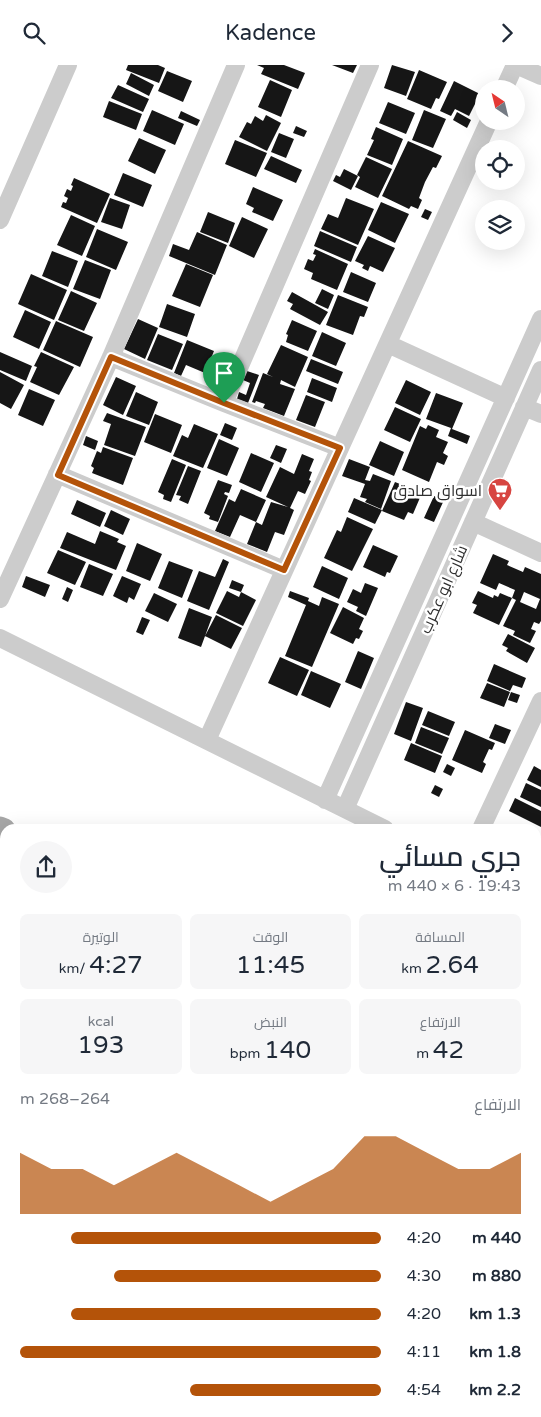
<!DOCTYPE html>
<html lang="ar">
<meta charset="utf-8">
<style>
:root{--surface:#fff;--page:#f6f6f7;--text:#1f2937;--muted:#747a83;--accent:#b45309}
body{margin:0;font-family:"Varela Round",Cairo,sans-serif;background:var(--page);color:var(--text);direction:rtl;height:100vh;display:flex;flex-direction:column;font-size:19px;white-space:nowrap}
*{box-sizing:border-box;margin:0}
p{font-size:16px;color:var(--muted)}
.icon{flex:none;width:28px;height:28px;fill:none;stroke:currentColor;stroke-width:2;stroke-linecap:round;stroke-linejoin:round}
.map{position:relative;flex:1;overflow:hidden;direction:ltr}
.drawer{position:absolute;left:0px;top:759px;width:541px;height:594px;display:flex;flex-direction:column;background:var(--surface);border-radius:15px 15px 0 0;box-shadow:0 5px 20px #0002;direction:rtl}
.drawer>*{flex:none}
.needle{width:32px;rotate:325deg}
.controls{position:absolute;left:475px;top:15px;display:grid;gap:10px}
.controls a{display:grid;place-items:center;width:50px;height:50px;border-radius:50%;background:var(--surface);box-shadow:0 5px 20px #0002;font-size:25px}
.pin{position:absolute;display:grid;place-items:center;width:42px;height:42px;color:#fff;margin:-51px -21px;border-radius:50% 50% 50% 0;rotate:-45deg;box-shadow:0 0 5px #0007}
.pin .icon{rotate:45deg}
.round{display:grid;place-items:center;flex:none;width:52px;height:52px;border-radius:26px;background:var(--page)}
.head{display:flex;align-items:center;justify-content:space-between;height:85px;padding:0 20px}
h1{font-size:28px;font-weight:600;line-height:38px}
.metrics{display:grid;grid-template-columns:repeat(3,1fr);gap:8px;height:85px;padding:5px 20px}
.metrics div{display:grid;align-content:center;border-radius:8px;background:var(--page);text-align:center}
.metrics b{font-size:25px;font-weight:600}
.metrics small{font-size:14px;font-weight:400}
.metrics p{font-size:14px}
.chart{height:140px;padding:10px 20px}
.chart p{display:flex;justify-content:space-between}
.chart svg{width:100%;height:90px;margin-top:5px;fill:var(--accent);opacity:.7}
ul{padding:0 20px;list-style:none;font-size:16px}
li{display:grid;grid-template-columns:80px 60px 1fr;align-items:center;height:38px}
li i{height:12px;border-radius:6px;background:var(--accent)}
header{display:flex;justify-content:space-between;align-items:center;height:65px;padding:0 20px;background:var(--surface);font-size:22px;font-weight:600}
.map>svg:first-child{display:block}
.green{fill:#e4ebde}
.building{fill:#161616;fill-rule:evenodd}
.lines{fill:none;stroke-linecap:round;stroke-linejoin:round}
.path{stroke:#ccc;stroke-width:2;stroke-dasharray:2.5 2.5;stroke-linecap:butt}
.minor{stroke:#ccc;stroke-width:18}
.major{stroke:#a7a7a7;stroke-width:21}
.highway{stroke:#969696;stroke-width:25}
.route-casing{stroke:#fff;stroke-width:10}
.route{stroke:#b45309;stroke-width:6}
.labels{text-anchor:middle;stroke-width:5;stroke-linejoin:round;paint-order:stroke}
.poi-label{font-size:16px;fill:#2f2f2f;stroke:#fff;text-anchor:end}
.street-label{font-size:16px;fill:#2f2f2f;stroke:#fff}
</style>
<header><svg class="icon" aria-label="forward" viewBox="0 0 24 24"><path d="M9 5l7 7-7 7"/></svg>Kadence<svg class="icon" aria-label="search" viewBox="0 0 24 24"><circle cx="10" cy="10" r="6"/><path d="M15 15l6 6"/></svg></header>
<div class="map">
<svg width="541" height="1352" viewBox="0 0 541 1352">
<rect width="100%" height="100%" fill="#fff"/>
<path class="green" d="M0,781L5,783V854H0Z"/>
<path class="building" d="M128,0H158L165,3L159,18L126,5Z
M257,0H284L305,8L298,24L261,9L264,3Z
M332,0H357L353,8Z
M392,0L415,7L406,31L384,23Z
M419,5L447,17L439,34L436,33L431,44L407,34Z
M167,6L192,16L183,37L158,26Z
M131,8L154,20L149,31L126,19Z
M270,15L292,25L281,52L258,42Z
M454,16L480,29L469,51L455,44L451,51L440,46Z
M118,20L149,34L143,47L111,33Z
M109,36L142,49L136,65L103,52Z
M388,37L415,48L406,69L379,58Z
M152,45L184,59L175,80L143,66Z
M424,45L446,54L433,83L412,75Z
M181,46L200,55L197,61L178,53Z
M457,47L471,55L467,63L453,55Z
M266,50L281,58L267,86L239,72L247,57L251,59L255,51L263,56Z
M296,61L307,66L304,72L293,68Z
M376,62L403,74L392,100L367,90L374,75L371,74Z
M279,68L294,74L286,93L271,87Z
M139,73L166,85L155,109L128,96Z
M235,75L267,88L256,112L225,99Z
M408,76L442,91L436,103L433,102L425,117L419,133L422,135L418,144L411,141L409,144L382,131Z
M271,91L302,105L296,118L264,104Z
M366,92L392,104L378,133L355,122L360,112L357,110Z
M344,104L358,111L351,125L333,116L336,110L340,112Z
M123,108L152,120L143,142L114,130Z
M74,113L110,129L97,158L61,142L63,137L66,138L68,133L64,131L67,124L71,126L73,121L71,120Z
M253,122L283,135L273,156L252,147L254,143L246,139Z
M110,133L130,140L122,164L101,157Z
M346,133L374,144L358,180L321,164L328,149L338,153Z
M381,137L409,149L395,178L368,165Z
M425,144L432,147L428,155L421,152Z
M208,147L235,158L228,178L200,167Z
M71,150L95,161L82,191L57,180Z
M242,152L268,164L254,193L229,181Z
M97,164L128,177L116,205L86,192Z
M320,166L357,182L351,197L314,181Z
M197,167L227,180L215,210L169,191L173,179L189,185Z
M368,171L395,183L383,207L370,201L368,206L362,203L364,200L355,196Z
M315,184L348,199L337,225L311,214L313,208L304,204L308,194L313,196L316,190L313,189Z
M52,186L78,196L68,222L42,211Z
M85,195L111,205L100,234L73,224Z
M186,199L213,210L200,242L172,231Z
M351,207L376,218L368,237L343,227Z
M31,209L67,225L54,255L18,239Z
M322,224L334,230L328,244L315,238Z
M71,226L97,238L84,266L58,255Z
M292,227L328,247L320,260L290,244L293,239L287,236Z
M338,230L368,242L364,252L360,251L353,270L326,260Z
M167,239L195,249L187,272L159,262Z
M25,245L51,257L39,284L13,272Z
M138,254L158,263L145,294L124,284Z
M292,255L317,266L308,286L286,277L288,270L286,269Z
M56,256L93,272L80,302L43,285Z
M322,267L346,278L336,301L312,291Z
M158,269L183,279L172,305L147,295Z
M187,275L214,286L205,308L186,300L181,311L174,308Z
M281,280L308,292L295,322L281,315L280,319L295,324L284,351L263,343L265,339L256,336L255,338L252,337L263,308L273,312L267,309Z
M0,287L32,301L26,316L0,305Z
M41,287L74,302L59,330L30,317L37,302L34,301Z
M311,294L343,307L338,319L306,306Z
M247,306L259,310L248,338L237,334L239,327L246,330L250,318L243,315Z
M0,307L24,320L11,344L0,338Z
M116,312L136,321L123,350L103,340Z
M312,313L337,323L332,337L307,327Z
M406,315L431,327L420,350L395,338Z
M29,324L55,335L43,361L18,350Z
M136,327L158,337L149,360L126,351Z
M436,328L463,338L452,364L470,371L467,379L448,371L451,363L426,354Z
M306,330L325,337L315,362L296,355Z
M395,342L421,354L410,377L384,365Z
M107,348L146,362L135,391L104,380L111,359L103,356Z
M155,349L182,360L171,388L144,377Z
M225,358L237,363L232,375L220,370Z
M194,359L218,369L203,403L173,391L182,370L188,373Z
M428,360L439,365L436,372L448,377L443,388L448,391L444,400L437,397L429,417L402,405L420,361L426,364Z
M86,371L98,376L95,385L83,380Z
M219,374L239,383L227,411L207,403Z
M380,376L404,387L394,411L369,400Z
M276,380L287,384L281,398L270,393Z
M103,382L133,393L123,420L92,408L94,403L91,401L97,386L101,388Z
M251,388L274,398L261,427L239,417Z
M302,389L314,394L309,406L312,407L309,415L311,416L305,429L298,426L290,443L294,445L284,470L275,467L267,487L247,479L256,457L240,450L230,472L215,466L229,434L235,437L241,424L266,435L256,457L262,460L271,437L288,442L266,432L280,402L294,409Z
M172,394L186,400L171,437L163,434L164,430L158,427Z
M349,394L370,402L365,415L370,416L373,409L391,416L381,444L365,437L367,434L360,432L365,419L342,411Z
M188,401L201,406L188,439L179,435L181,431L176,430Z
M218,415L232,420L229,428L225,427L224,429L228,431L218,457L209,454L210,451L204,448Z
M395,417L422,428L413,449L408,447L404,455L382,446Z
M434,431L444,435L434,457L424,453Z
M354,433L382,445L375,459L348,447Z
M77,435L106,448L100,462L71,449Z
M111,445L130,454L123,470L104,461Z
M347,452L373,464L352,506L324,493L337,465L341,467Z
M100,466L119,474L117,477L126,481L116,505L60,483L67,467L95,479Z
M137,478L162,489L150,516L126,506Z
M373,480L398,491L390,508L387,507L385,512L363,502Z
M58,485L86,497L75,520L47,508Z
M493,489L509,496L507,500L523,507L525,502L541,509V556L539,559L534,557L531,564L536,566L530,578L513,570L515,566L503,561L516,535L512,533L499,560L473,548L477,540L472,538L478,526L493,533L494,530L498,532L500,528L512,533L515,525L499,518L496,525L480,518ZM524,527L540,534L536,544L520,537Z
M223,494L229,497L209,545L187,536L199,506L215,512Z
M169,496L193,505L182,533L158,523Z
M89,499L113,509L103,531L80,522Z
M322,501L348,513L339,534L313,522Z
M26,511L50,520L45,532L22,522Z
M122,511L141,519L134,535L129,532L127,538L113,531Z
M232,515L244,520L241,527L256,535L243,561L216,548L227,526L239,532L241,527L229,523Z
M365,518L378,523L366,551L356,546L358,542L347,537L353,524L361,528Z
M67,522L73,525L68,537L62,534Z
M290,526L309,533L308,536L319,541L322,532L339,539L312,602L285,591L306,540L288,532Z
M154,528L177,539L168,557L145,546Z
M343,542L364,553L359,564L363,566L359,574L356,573L353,579L330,568Z
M189,543L212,552L201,582L178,573Z
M216,550L242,563L231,584L205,571Z
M142,552L150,555L143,570L136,567Z
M508,569L535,583L527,598L506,586L508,583L502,580Z
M358,586L374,593L361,624L345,617Z
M280,592L309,605L297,631L268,618Z
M494,599L526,613L522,623L513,620L510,626L487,616Z
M311,606L341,619L330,643L301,630Z
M487,618L510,627L504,642L480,633Z
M511,627L520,630L517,638L508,635Z
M406,637L423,643L411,676L394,669Z
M428,646L455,657L449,671L422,660Z
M495,659L511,665L505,679L489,673Z
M421,662L449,673L442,689L415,678Z
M465,665L495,678L492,685L489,684L483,697L486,699L482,708L452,695Z
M411,678L442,691L435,708L404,695Z
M447,699L455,703L451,711L443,707Z
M534,701L541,705V722L527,715Z
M526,718L541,725V742L520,732Z
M435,720L443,724L439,732L431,728Z
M515,733L541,746V762L509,746Z"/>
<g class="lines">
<path class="path" d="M0,814H5
M0,838H5"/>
<path class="minor" d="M516,0L541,11
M504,24L515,0
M0,155L68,0
M388,279L506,333
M111,292L224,338L340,383
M224,338L370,0
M524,342L541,349
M57,409L284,505
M473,457L541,488
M0,534L111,292L236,0
M0,573L385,764
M207,675L489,56
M325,735L541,254
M345,744L541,305
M481,764L541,636
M536,834L541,837
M0,1341L5,1339"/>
<path class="major" d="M0,762L5,764
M0,883H5
M536,1010L541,1013
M536,1042L541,1044"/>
<path class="highway" d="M0,863H5
M0,998L5,989
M0,1148L5,1162
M0,1233L5,1240
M81,1348L85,1352
M126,1348L129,1352"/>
</g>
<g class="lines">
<defs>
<path id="route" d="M111,292L224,338L340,383L284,505L58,410Z"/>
</defs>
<use href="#route" class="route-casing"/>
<use href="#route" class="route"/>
</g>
<defs>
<symbol id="supermarket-pin" viewBox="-11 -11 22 30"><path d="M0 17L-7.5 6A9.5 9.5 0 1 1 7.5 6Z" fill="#d74541" stroke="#fff"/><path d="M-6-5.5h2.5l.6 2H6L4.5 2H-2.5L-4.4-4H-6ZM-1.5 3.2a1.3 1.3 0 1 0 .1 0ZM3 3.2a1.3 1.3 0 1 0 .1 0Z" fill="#fff"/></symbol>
</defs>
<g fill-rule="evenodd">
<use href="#supermarket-pin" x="486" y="411" width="28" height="38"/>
</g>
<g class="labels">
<g class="poi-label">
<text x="482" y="431">اسواق صادق</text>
</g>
<g class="street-label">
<text transform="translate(443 524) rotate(-66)" y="6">شارع ابو عكرب</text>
</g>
</g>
</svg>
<div class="controls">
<a><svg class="needle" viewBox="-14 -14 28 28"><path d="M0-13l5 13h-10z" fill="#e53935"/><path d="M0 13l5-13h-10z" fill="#747a83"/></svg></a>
<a><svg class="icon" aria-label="locate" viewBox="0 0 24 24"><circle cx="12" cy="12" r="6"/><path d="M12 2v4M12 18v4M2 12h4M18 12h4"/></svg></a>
<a><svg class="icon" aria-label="layers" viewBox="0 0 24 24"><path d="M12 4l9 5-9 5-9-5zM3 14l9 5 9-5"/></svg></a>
</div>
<div class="pin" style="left:224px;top:338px;background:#1e9e55"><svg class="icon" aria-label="arrive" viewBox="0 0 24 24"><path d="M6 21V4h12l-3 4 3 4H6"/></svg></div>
<section class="drawer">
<div class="head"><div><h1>جري مسائي</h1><p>19:43 · 6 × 440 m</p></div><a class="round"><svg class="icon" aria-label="share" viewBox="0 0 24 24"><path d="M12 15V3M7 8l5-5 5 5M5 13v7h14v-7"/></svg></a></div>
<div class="metrics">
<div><p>المسافة</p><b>2.64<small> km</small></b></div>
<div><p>الوقت</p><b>11:45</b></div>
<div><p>الوتيرة</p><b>4:27<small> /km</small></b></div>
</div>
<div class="metrics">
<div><p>الارتفاع</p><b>42<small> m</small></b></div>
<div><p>النبض</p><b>140<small> bpm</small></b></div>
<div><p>kcal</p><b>193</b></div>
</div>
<div class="chart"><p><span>الارتفاع</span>264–268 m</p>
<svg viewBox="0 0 160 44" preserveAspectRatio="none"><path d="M0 44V14L10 22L20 22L30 30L40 22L50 14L60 22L70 30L80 38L90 30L100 22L110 6L120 6L130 14L140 22L150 22L160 14V44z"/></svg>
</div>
<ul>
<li><b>440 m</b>4:20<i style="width:86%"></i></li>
<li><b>880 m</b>4:30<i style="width:74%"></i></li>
<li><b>1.3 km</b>4:20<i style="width:86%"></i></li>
<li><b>1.8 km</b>4:11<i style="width:100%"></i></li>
<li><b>2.2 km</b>4:54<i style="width:53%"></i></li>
</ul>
</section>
</div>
